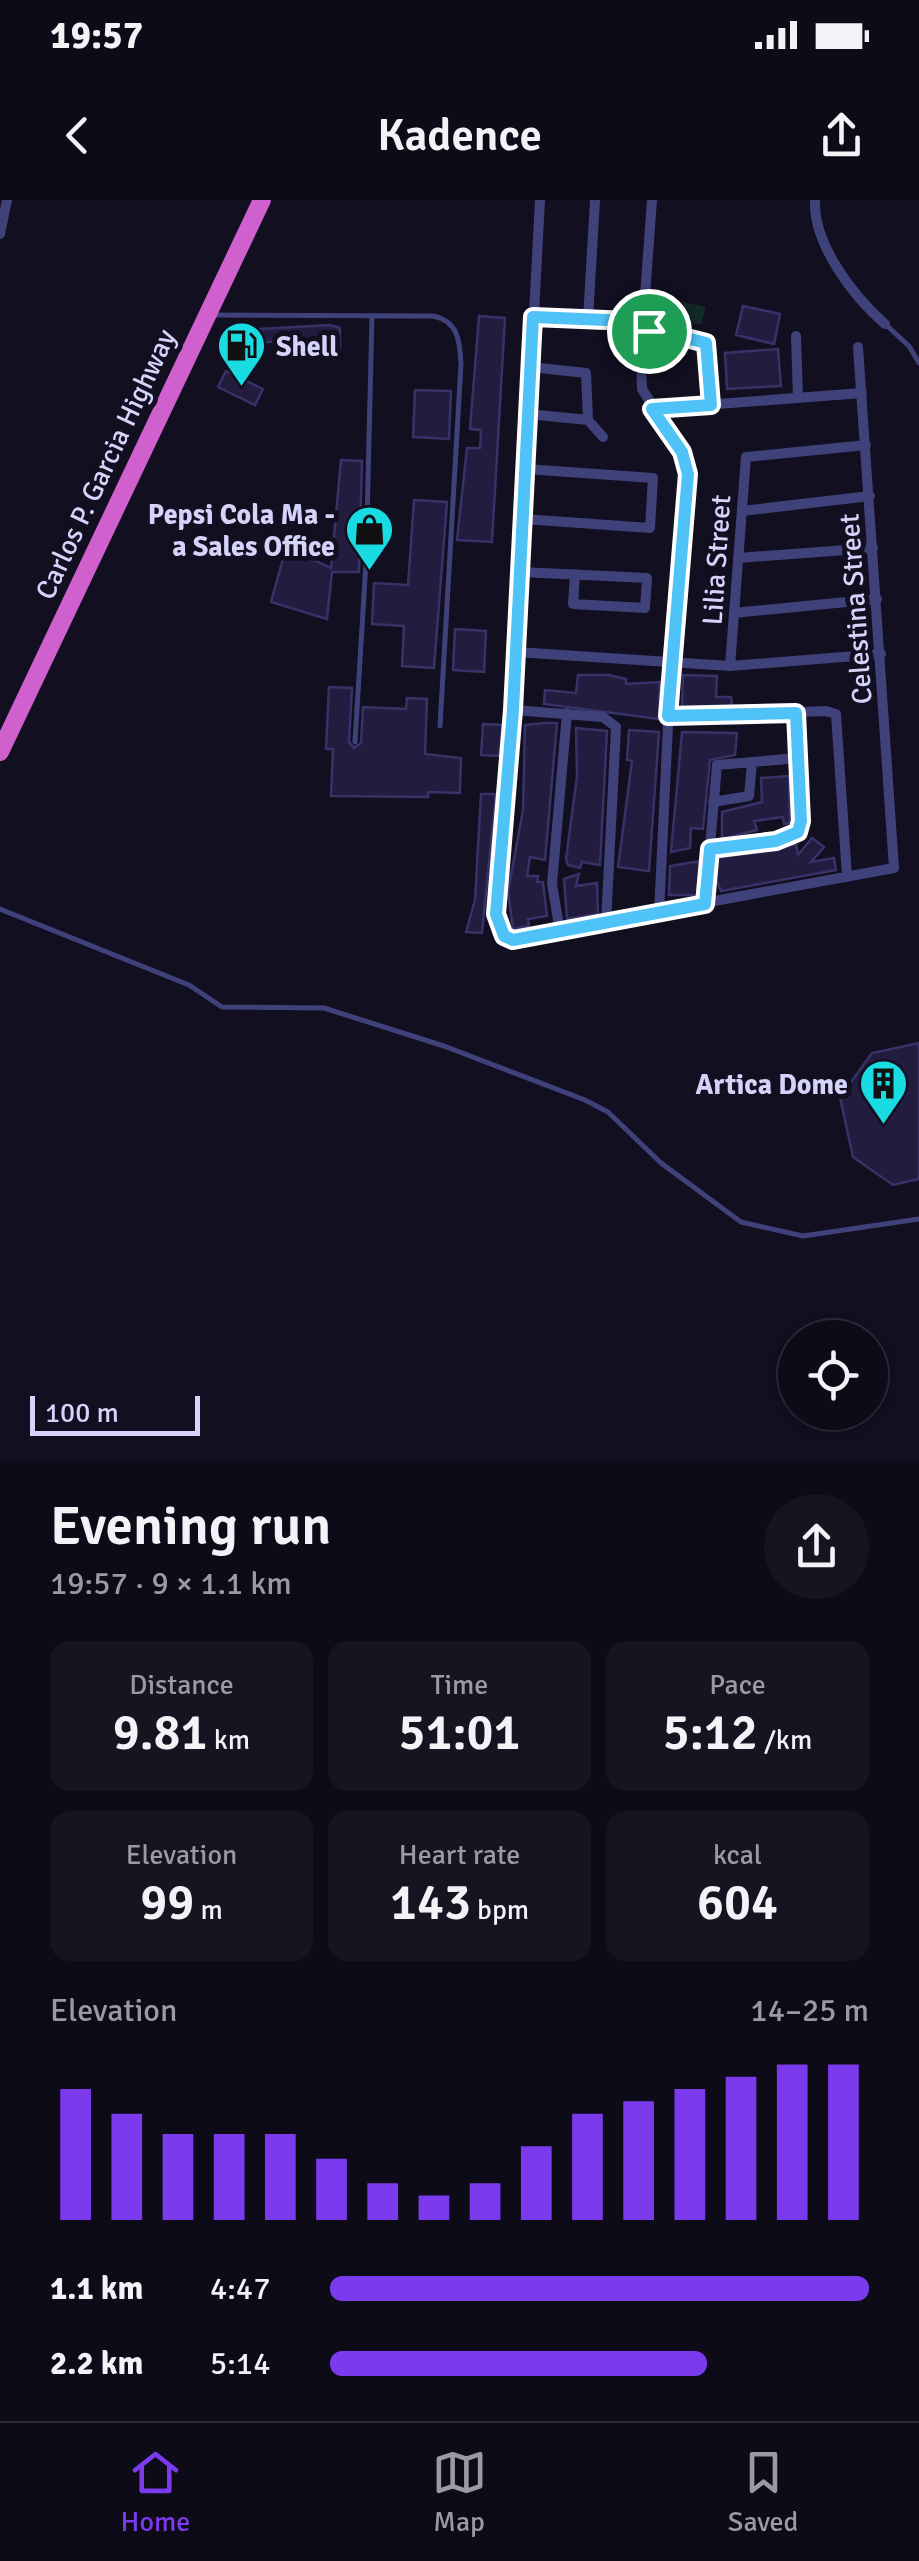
<!DOCTYPE html>
<meta charset="utf-8">
<style>
:root{--surface:#0d0b18;--page:#161421;--text:#f1f3f6;--muted:#9a9ba2;--line:#2d2b37;--accent:#7c3aed}
body{margin:0;font-family:Signika,sans-serif;background:var(--page);color:var(--text);height:100vh;display:flex;flex-direction:column;font-size:38px;white-space:nowrap}
*{box-sizing:border-box;margin:0}
p{font-size:32px;color:var(--muted)}
.icon{flex:none;width:55px;height:55px;fill:none;stroke:currentColor;stroke-width:2;stroke-linecap:round;stroke-linejoin:round}
.map{position:relative;height:1261px;overflow:hidden}
.details{display:flex;flex-direction:column;background:var(--surface);flex:1}
.details>*{flex:none}
.buttons{position:absolute;left:778px;top:1120px;display:grid;gap:20px}
.buttons a{display:grid;place-items:center;width:110px;height:110px;border-radius:50%;background:var(--surface);box-shadow:0 2px 8px #0004,0 0 0 2px var(--line);font-size:50px}
.scale{position:absolute;left:30px;bottom:25px;width:170px;box-sizing:border-box;padding-left:10px;border:5px solid #d5d3fa;border-top:0;font-size:28px;line-height:35px;white-space:nowrap;color:#d5d3fa;-webkit-text-stroke:8px #110f20;paint-order:stroke}
.pin{position:absolute;display:grid;place-items:center;width:85px;height:85px;color:#fff;margin:-42px;border:5px solid #fff;border-radius:50%;box-shadow:0 2px 10px #0007}
.round{display:grid;place-items:center;flex:none;width:105px;height:105px;border-radius:52px;background:var(--page)}
.headline{display:flex;align-items:center;justify-content:space-between;height:170px;padding:0 50px}
h1{font-size:55px;font-weight:600;line-height:75px}
.stats{display:grid;grid-template-columns:repeat(3,1fr);gap:15px;height:170px;padding:10px 50px}
.stats div{display:grid;align-content:center;border-radius:20px;background:var(--page);text-align:center}
.stats b{font-size:50px;font-weight:600}
.stats small{font-size:28px;font-weight:400}
.stats p{font-size:28px}
.chart{height:280px;padding:20px 50px}
.chart p{display:flex;justify-content:space-between}
.chart svg{width:100%;height:180px;margin-top:10px;stroke:var(--accent);stroke-width:6}
ul{padding:0 50px;list-style:none;font-size:32px}
li{display:grid;grid-template-columns:160px 120px 1fr;align-items:center;height:75px}
li i{height:25px;border-radius:12px;background:var(--accent)}
.status{display:flex;justify-content:space-between;align-items:center;height:70px;padding:0 50px;background:var(--surface);direction:ltr}
.status svg{height:28px;fill:currentColor}
header{display:flex;justify-content:space-between;align-items:center;height:130px;padding:0 50px;background:var(--surface);font-size:45px;font-weight:600}
.menu{display:flex;justify-content:space-around;align-items:center;height:140px;border-top:2px solid var(--line);background:var(--surface);font-size:28px;color:var(--muted)}
.menu a{display:grid;justify-items:center;gap:5px}
.menu .current{color:var(--accent)}
.map>svg:first-child{display:block}
.green{fill:#132927}
.building{fill:#221d3f;stroke:#393268;stroke-width:2.5}
.lines{fill:none;stroke-linecap:round;stroke-linejoin:round}
.service{stroke:#3f417a;stroke-width:5}
.minor{stroke:#3f417a;stroke-width:10}
.trunk{stroke:#d060ce;stroke-width:18}
.route-casing{stroke:#fff;stroke-width:20}
.route{stroke:#4fc3f7;stroke-width:12}
.labels{text-anchor:middle;stroke-width:10;stroke-linejoin:round;paint-order:stroke}
.poi-label{font-size:28px;font-weight:bold;fill:#d5d3fa;stroke:#110f20;text-anchor:end}
.street-label{font-size:28px;fill:#d5d3fa;stroke:#110f20}
</style>
<div class="status"><b>19:57</b><svg viewBox="0 0 49 12"><path d="M0 12V9h3v3zM5 12V6h3v6zM10 12V3h3v9zM15 12V0h3v12zM26 1h20v11H26zM47 4h2v5h-2z"/></svg></div>
<header><svg class="icon" aria-label="back" viewBox="0 0 24 24"><path d="M15 5l-7 7 7 7"/></svg>Kadence<svg class="icon" aria-label="share" viewBox="0 0 24 24"><path d="M12 15V3M7 8l5-5 5 5M5 13v7h14v-7"/></svg></header>
<div class="map">
<svg width="919" height="1261" viewBox="0 0 919 1261">
<rect width="100%" height="100%" fill="#110f20"/>
<path class="green" d="M669,99L706,107L701,125L665,117Z"/>
<path class="building" d="M743,106L780,114L774,144L736,135Z
M479,116L505,118L492,342L457,340L467,248H480L481,230L470,229Z
M330,125L340,128V150L282,157V140L249,145L242,130Z
M778,149L781,186L727,189L725,153Z
M226,171L263,189L255,205L218,187Z
M415,190L451,191L449,239L413,237Z
M341,260L362,261L359,372H332L327,419L271,402L286,348L331,368Z
M414,300L447,302L434,468L402,466L404,426L372,424L374,383L408,385Z
M455,429L486,431L484,472L453,470Z
M578,475H609L626,479V484L660,482L659,519L544,504L545,490L576,493Z
M683,475L717,476L716,497H731L732,506L682,508Z
M329,487L352,488L349,542L354,548L361,543L363,507L406,509L407,498L427,499L425,554L461,558L460,593L428,592V597L331,596L333,549H326Z
M545,523H557L545,660L530,657L527,676H538L537,682H543L547,716L528,719L529,726L513,729L508,692L523,610L525,525Z
M483,524L503,525L499,556L481,555Z
M576,528L607,531L600,665L582,662L580,668L568,665L566,659L577,576Z
M629,530L659,532L649,671L618,667L632,561L627,560Z
M682,532L737,533L735,555L710,560L703,629L691,628L690,648L671,652Z
M789,576L790,623L784,624L783,617L754,621L757,630L722,639V612L762,602L761,578Z
M481,594H496L482,733L466,732L475,700Z
M812,638L824,647L811,662L834,658L836,670L721,691L716,679L718,658L796,644L798,655Z
M700,661L697,695H669L670,666Z
M579,674L576,686L597,683L598,714L567,719L564,679Z
M919,843V979L893,985L853,957L840,897L872,853Z"/>
<g class="lines">
<path class="service" d="M213,115L433,116C458,121 460,141 461,164L440,526
M885,124L909,146L919,163
M167,145L187,147
M355,542L366,362L372,116
M0,709L189,785L222,807L324,808L444,846L585,900L608,912L661,963L741,1022L803,1036L919,1019"/>
<path class="minor" d="M540,0L513,510L496,714L508,739L894,668L858,147
M815,0C813,44 853,96 885,124
M0,34L7,0
M644,109L652,0
M533,117L629,121
M588,119L595,0
M651,129L653,117L648,111L632,114L630,124L637,133L651,129L706,143L711,205
M640,134L642,189L682,252L688,274L671,463L659,713
M796,136L798,198
M531,167L586,173L588,220L603,237
M652,209L862,193
M528,214L588,220
M742,311L870,296
M523,319L650,328L653,278L526,269
M738,358L873,348
M521,372L647,378L645,408L573,404L575,374
M734,413L877,399
M516,452L730,466L881,454
M730,466L746,257L866,245
M513,510L603,517L616,527L606,723
M667,517L826,511L836,514L847,677
M713,602L749,596L752,562
M710,649L776,641L799,632L796,513
M705,704L717,565L798,558
M560,732L552,684L567,513"/>
<path class="trunk" d="M0,552L262,0"/>
</g>
<g class="lines">
<defs>
<path id="route" d="M533,117L630,121L637,132L651,129L706,143L711,205L652,209L682,252L688,274L668,516L796,513L801,621L798,632L776,641L710,649L705,704L513,740L504,736L496,714L513,510Z"/>
</defs>
<use href="#route" class="route-casing"/>
<use href="#route" class="route"/>
</g>
<defs>
<symbol id="fuel-pin" viewBox="-11 -11 22 30"><path d="M0 17L-7.5 6A9.5 9.5 0 1 1 7.5 6Z" fill="#18dce2" stroke="#110f20"/><path d="M-5.5-6h7V0h2V4h1.3V-2.5L3-4.5l.8-.8L6-3V5H2.5V1h-1V6h-7ZM-4.2-4.7v3.2H.2V-4.7Z" fill="#111"/></symbol>
<symbol id="shop-pin" viewBox="-11 -11 22 30"><path d="M0 17L-7.5 6A9.5 9.5 0 1 1 7.5 6Z" fill="#18dce2" stroke="#110f20"/><path d="M-5-2.5h2.3a2.7 3.5 0 0 1 5.4 0H5L5.5 6h-11ZM-1.5-2.5h3a1.5 2.3 0 0 0-3 0Z" fill="#111"/></symbol>
<symbol id="building-pin" viewBox="-11 -11 22 30"><path d="M0 17L-7.5 6A9.5 9.5 0 1 1 7.5 6Z" fill="#18dce2" stroke="#110f20"/><path d="M-4-6H4V6H1V3H-1V6H-4ZM-2.5-4.3h1.7v1.8h-1.7ZM.8-4.3h1.7v1.8H.8ZM-2.5-1h1.7V.8h-1.7ZM.8-1h1.7V.8H.8Z" fill="#111"/></symbol>
</defs>
<g fill-rule="evenodd">
<use href="#fuel-pin" x="214" y="118" width="55" height="75"/>
<use href="#shop-pin" x="342" y="302" width="55" height="75"/>
<use href="#building-pin" x="856" y="856" width="55" height="75"/>
</g>
<g class="labels">
<g class="poi-label">
<text x="276" y="156" text-anchor="start">Shell</text>
<text x="335" y="324">Pepsi Cola Ma -<tspan x="335" dy="32">a Sales Office</tspan></text>
<text x="848" y="894">Artica Dome</text>
</g>
<g class="street-label">
<text transform="translate(105 264) rotate(-65)" y="10">Carlos P. Garcia Highway</text>
<text transform="translate(716 360) rotate(-86)" y="10">Lilia Street</text>
<text transform="translate(855 409) rotate(-94)" y="10">Celestina Street</text>
</g>
</g>
</svg>
<div class="buttons">
<a><svg class="icon" aria-label="locate" viewBox="0 0 24 24"><circle cx="12" cy="12" r="6"/><path d="M12 2v4M12 18v4M2 12h4M18 12h4"/></svg></a>
</div>
<div class="scale">100 m</div>
<div class="pin" style="left:649px;top:131px;background:#1e9e55"><svg class="icon" aria-label="arrive" viewBox="0 0 24 24"><path d="M6 21V4h12l-3 4 3 4H6"/></svg></div>
</div>
<section class="details">
<div class="headline"><div><h1>Evening run</h1><p>19:57 · 9 × 1.1 km</p></div><a class="round"><svg class="icon" aria-label="share" viewBox="0 0 24 24"><path d="M12 15V3M7 8l5-5 5 5M5 13v7h14v-7"/></svg></a></div>
<div class="stats">
<div><p>Distance</p><b>9.81<small> km</small></b></div>
<div><p>Time</p><b>51:01</b></div>
<div><p>Pace</p><b>5:12<small> /km</small></b></div>
</div>
<div class="stats">
<div><p>Elevation</p><b>99<small> m</small></b></div>
<div><p>Heart rate</p><b>143<small> bpm</small></b></div>
<div><p>kcal</p><b>604</b></div>
</div>
<div class="chart"><p><span>Elevation</span>14–25 m</p>
<svg viewBox="0 0 160 44" preserveAspectRatio="none"><path d="M5 44V12M15 44V18M25 44V23M35 44V23M45 44V23M55 44V29M65 44V35M75 44V38M85 44V35M95 44V26M105 44V18M115 44V15M125 44V12M135 44V9M145 44V6M155 44V6"/></svg>
</div>
<ul>
<li><b>1.1 km</b>4:47<i style="width:100%"></i></li>
<li><b>2.2 km</b>5:14<i style="width:70%"></i></li>
</ul>
</section>
<nav class="menu">
<a class="current"><svg class="icon" aria-label="home" viewBox="0 0 24 24"><path d="M3 11l9-7 9 7M6 9v11h12V9"/></svg>Home</a>
<a><svg class="icon" aria-label="map" viewBox="0 0 24 24"><path d="M3 6l6-2 6 2 6-2v14l-6 2-6-2-6 2zM9 4v14M15 6v14"/></svg>Map</a>
<a><svg class="icon" aria-label="saved" viewBox="0 0 24 24"><path d="M7 4h10v16l-5-4-5 4z"/></svg>Saved</a>
</nav>
